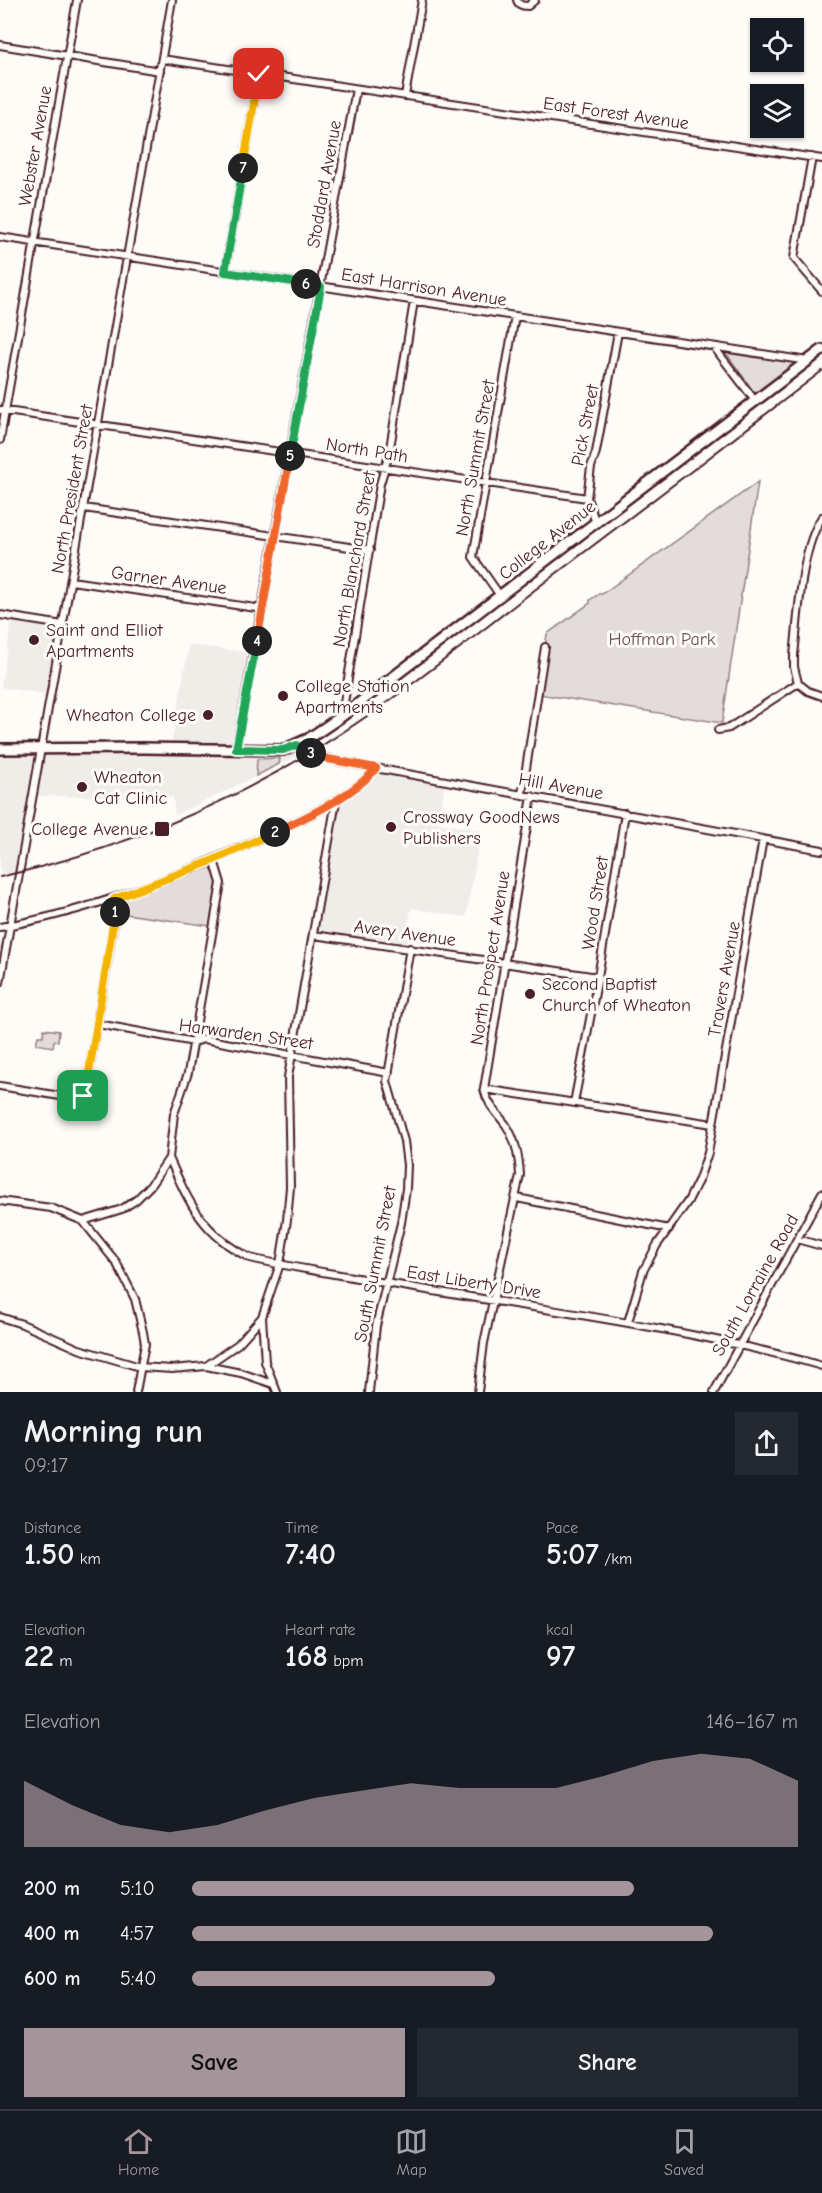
<!DOCTYPE html>
<meta charset="utf-8">
<style>
:root{--surface:#171b24;--page:#242831;--text:#f1f3f6;--muted:#9ea1a6;--line:#363941;--accent:#a6949b}
body{margin:0;font-family:"Comic Neue",sans-serif;background:var(--page);color:var(--text);height:100vh;display:flex;flex-direction:column;font-size:22px;white-space:nowrap}
*{box-sizing:border-box;margin:0}
p{font-size:20px;color:var(--muted)}
.icon{flex:none;width:33px;height:33px;fill:none;stroke:currentColor;stroke-width:2;stroke-linecap:round;stroke-linejoin:round}
.map{position:relative;height:1392px;overflow:hidden}
.sheet{display:flex;flex-direction:column;background:var(--surface);flex:1}
.sheet>*{flex:none}
.buttons{position:absolute;left:750px;top:18px;display:grid;gap:12px}
.buttons a{display:grid;place-items:center;width:54px;height:54px;border-radius:0px;background:var(--surface);box-shadow:0 2px 4px #0004;font-size:30px}
.pin{position:absolute;display:grid;place-items:center;width:51px;height:51px;color:#fff;margin:-26px;border-radius:12px;box-shadow:0 3px 9px #0006}
.km{position:absolute;width:30px;height:30px;margin:-15px;border-radius:50%;background:#222;color:#fff;font-size:16px;line-height:30px;text-align:center}
.round{display:grid;place-items:center;flex:none;width:63px;height:63px;border-radius:0px;background:var(--page)}
.overview{display:flex;align-items:center;justify-content:space-between;height:102px;padding:0 24px}
h1{font-size:33px;font-weight:600;line-height:45px}
.stats{display:grid;grid-template-columns:repeat(3,1fr);gap:9px;height:102px;padding:6px 24px}
.stats div{display:grid;align-content:center}
.stats b{font-size:30px;font-weight:600}
.stats small{font-size:16px;font-weight:400}
.stats p{font-size:16px}
.chart{height:168px;padding:12px 24px}
.chart p{display:flex;justify-content:space-between}
.chart svg{width:100%;height:108px;margin-top:6px;fill:var(--accent);opacity:.7}
.button{display:flex;gap:12px;margin-top:auto;padding:12px 24px}
.button a{flex:1;height:69px;border-radius:0px;background:var(--accent);color:#111;font-size:24px;font-weight:600;line-height:69px;text-align:center}
.button a+a{background:var(--page);color:var(--text)}
ul{padding:0 24px;list-style:none;font-size:20px}
li{display:grid;grid-template-columns:96px 72px 1fr;align-items:center;height:45px}
li i{height:15px;border-radius:8px;background:var(--accent)}
.dock{display:flex;justify-content:space-around;align-items:center;height:84px;border-top:2px solid var(--line);background:var(--surface);font-size:16px;color:var(--muted)}
.dock a{display:grid;justify-items:center;gap:3px}
.dock .selected{color:var(--accent)}
.map>svg:first-child{display:block}
.built{fill:#f0ece8}
.green{fill:#e3dcda;stroke:#967e82;stroke-width:1.5}
.lines{fill:none;stroke-linecap:round;stroke-linejoin:round}
.street-casing{stroke:#4a1f2b;stroke-width:10}
.secondary-casing{stroke:#4a1f2b;stroke-width:14}
.street{stroke:#fdfcf7;stroke-width:6}
.secondary{stroke:#fdfcf7;stroke-width:9}
.rail{stroke:#4a1f2b;stroke-width:2}
.split-1-casing{stroke:#fff;stroke-width:12}
.split-2-casing{stroke:#fff;stroke-width:12}
.split-3-casing{stroke:#fff;stroke-width:12}
.split-4-casing{stroke:#fff;stroke-width:12}
.split-5-casing{stroke:#fff;stroke-width:12}
.split-6-casing{stroke:#fff;stroke-width:12}
.split-7-casing{stroke:#fff;stroke-width:12}
.split-8-casing{stroke:#fff;stroke-width:12}
.split-1{stroke:#f5b400;stroke-width:8}
.split-2{stroke:#f5b400;stroke-width:8}
.split-3{stroke:#f0652b;stroke-width:8}
.split-4{stroke:#22a559;stroke-width:8}
.split-5{stroke:#f0652b;stroke-width:8}
.split-6{stroke:#22a559;stroke-width:8}
.split-7{stroke:#22a559;stroke-width:8}
.split-8{stroke:#f5b400;stroke-width:8}
.poi-dot{fill:#4a1f2b;stroke:#fdfcf7;stroke-width:2}
.labels{text-anchor:middle;stroke-width:6;stroke-linejoin:round;paint-order:stroke}
.street-label{font-size:18px;fill:#4a1f2b;stroke:#fdfcf7}
.poi-label{font-size:18px;fill:#4a1f2b;stroke:#fdfcf7;text-anchor:start}
.park-label{font-size:18px;fill:#704e57;stroke:#fdfcf7}
</style>
<div class="map">
<svg width="822" height="1392" viewBox="0 0 822 1392">
<rect width="100%" height="100%" fill="#fdfcf7"/>
<filter id="ink" filterUnits="userSpaceOnUse"><feTurbulence type="fractalNoise" baseFrequency=".0167" numOctaves="2"/><feDisplacementMap in="SourceGraphic" scale="12" xChannelSelector="R" yChannelSelector="G"/><feConvolveMatrix kernelMatrix="1 2 1 2 8 2 1 2 1" color-interpolation-filters="sRGB"/></filter>
<g filter="url(#ink)">
<path class="built" d="M12,620L60,626L48,695L1,687Z
M189,645L251,653L235,746L171,747Z
M0,747L36,748L15,872L0,874Z
M44,752H279L301,755L175,815L173,797L36,796Z
M382,772L445,783L438,823L481,831L466,917L411,908L405,945L317,933L338,802Z"/>
<path class="green" d="M724,350L804,362L758,398Z
M758,482L722,723L538,694L547,634L590,603V600L599,594H602Z
M280,758L279,764L256,776L257,759Z
M211,867L217,881L210,926L119,913L120,902L122,899Z
M44,1029L59,1031L58,1041H54L53,1047L36,1044L38,1036H43Z"/>
<g class="lines">
<defs>
<path id="street" d="M517,0C518,5 523,6 528,6L535,0
M0,45L160,71
M162,59L822,159
M405,96L422,0
M812,157L794,258L822,291
M0,237L808,361
M225,272L259,74
M714,347L756,402
M0,410L587,498
M0,440L77,0
M84,508L370,550
M596,523L587,498L591,467L596,452L618,332
M71,581L263,609
M501,597L473,557L515,316
M0,615L63,625
M798,683L808,691L822,696
M342,715L380,484L389,454L414,301
M718,730L729,728L798,683L794,667V655C799,614 800,551 822,517
M297,745L310,753L337,761L822,850
M236,749L356,89
M522,794L545,647
M0,927C94,911 181,875 268,835C299,821 355,795 376,768
M314,935L598,977
M0,983L172,0
M98,1024L194,1042L204,1039L389,1073
M0,1086L78,1099L83,1096L86,1091L116,909L114,899
M484,1089L713,1124
M574,1103L598,977L625,813
M169,1158C189,1203 203,1235 250,1258C293,1268 337,1274 380,1282C528,1308 677,1325 822,1366
M517,1198L669,1229
M0,1201L51,1208L83,1221L116,1262L135,1299L143,1332L145,1344L136,1392
M83,1221L122,1209L136,1200L150,1186L169,1158L174,1114L188,1073L221,883L214,860
M797,1239L822,1246
M0,1317L22,1324L79,1349L140,1367L172,1369L206,1366L241,1373L273,1384
M628,1322L643,1271L657,1245L688,1201L699,1179L708,1153L763,839
M206,1366L238,1344L262,1317
M277,1392L265,1362L262,1317L280,1264L287,1220L290,1187L288,1077L336,801
M369,1392L376,1326L401,1223L406,1189L407,1165L404,1141L387,1081L410,948
M478,1392L484,1343L520,1175C519,1157 516,1140 506,1125C498,1114 487,1104 484,1089L532,796
M714,1392L822,1193"/>
<path id="secondary" d="M0,749L143,748L283,750L308,739L342,716L822,350"/>
</defs>
<use href="#street" class="street-casing"/>
<use href="#secondary" class="secondary-casing"/>
<use href="#street" class="street"/>
<use href="#secondary" class="secondary"/>
<path class="rail" d="M0,877C108,852 213,812 308,754C392,704 468,641 545,582C638,512 730,442 822,371"/>
</g>
</g>
<g class="lines" filter="url(#ink)">
<defs>
<path id="split-1" d="M83,1096L86,1091L115,912"/>
<path id="split-2" d="M115,912L114,899L214,860L275,832"/>
<path id="split-3" d="M275,832C305,818 356,794 376,768L328,759L311,753"/>
<path id="split-4" d="M257,641L236,749L283,750L297,745L311,753"/>
<path id="split-5" d="M257,641L290,456"/>
<path id="split-6" d="M290,456L321,287L306,284"/>
<path id="split-7" d="M243,168L225,272L306,284"/>
<path id="split-8" d="M243,168L259,74"/>
</defs>
<use href="#split-1" class="split-1-casing"/>
<use href="#split-2" class="split-2-casing"/>
<use href="#split-3" class="split-3-casing"/>
<use href="#split-4" class="split-4-casing"/>
<use href="#split-5" class="split-5-casing"/>
<use href="#split-6" class="split-6-casing"/>
<use href="#split-7" class="split-7-casing"/>
<use href="#split-8" class="split-8-casing"/>
<use href="#split-1" class="split-1"/>
<use href="#split-2" class="split-2"/>
<use href="#split-3" class="split-3"/>
<use href="#split-4" class="split-4"/>
<use href="#split-5" class="split-5"/>
<use href="#split-6" class="split-6"/>
<use href="#split-7" class="split-7"/>
<use href="#split-8" class="split-8"/>
</g>
<g class="poi-dot">
<circle cx="34" cy="640" r="6"/>
<circle cx="283" cy="696" r="6"/>
<circle cx="208" cy="715" r="6"/>
<circle cx="82" cy="787" r="6"/>
<circle cx="391" cy="827" r="6"/>
<rect x="154" y="821" width="16" height="16" rx="3"/>
<circle cx="530" cy="994" r="6"/>
</g>
<g class="labels">
<g class="street-label">
<text transform="translate(616 113) rotate(8)" y="6">East Forest Avenue</text>
<text transform="translate(35 146) rotate(-80)" y="6">Webster Avenue</text>
<text transform="translate(324 184) rotate(-80)" y="6">Stoddard Avenue</text>
<text transform="translate(424 287) rotate(9)" y="6">East Harrison Avenue</text>
<text transform="translate(585 425) rotate(-79)" y="6">Pick Street</text>
<text transform="translate(367 450) rotate(9)" y="6">North Path</text>
<text transform="translate(475 458) rotate(-80)" y="6">North Summit Street</text>
<text transform="translate(72 489) rotate(-80)" y="6">North President Street</text>
<text transform="translate(547 540) rotate(-38)" y="6">College Avenue</text>
<text transform="translate(354 559) rotate(-80)" y="6">North Blanchard Street</text>
<text transform="translate(169 580) rotate(8)" y="6">Garner Avenue</text>
<text transform="translate(561 786) rotate(10)" y="6">Hill Avenue</text>
<text transform="translate(595 903) rotate(-81)" y="6">Wood Street</text>
<text transform="translate(405 933) rotate(8)" y="6">Avery Avenue</text>
<text transform="translate(490 958) rotate(-81)" y="6">North Prospect Avenue</text>
<text transform="translate(724 979) rotate(-80)" y="6">Travers Avenue</text>
<text transform="translate(246 1034) rotate(8)" y="6">Harwarden Street</text>
<text transform="translate(375 1264) rotate(-79)" y="6">South Summit Street</text>
<text transform="translate(474 1282) rotate(9)" y="6">East Liberty Drive</text>
<text transform="translate(755 1285) rotate(-61)" y="6">South Lorraine Road</text>
</g>
<g class="poi-label">
<text x="46" y="636">Saint and Elliot<tspan x="46" dy="21">Apartments</tspan></text>
<text x="295" y="692">College Station<tspan x="295" dy="21">Apartments</tspan></text>
<text x="196" y="721" text-anchor="end">Wheaton College</text>
<text x="94" y="783">Wheaton<tspan x="94" dy="21">Cat Clinic</tspan></text>
<text x="403" y="823">Crossway GoodNews<tspan x="403" dy="21">Publishers</tspan></text>
<text x="148" y="835" text-anchor="end">College Avenue</text>
<text x="542" y="990">Second Baptist<tspan x="542" dy="21">Church of Wheaton</tspan></text>
</g>
<g class="park-label">
<text x="662" y="645">Hoffman Park</text>
</g>
</g>
</svg>
<div class="buttons">
<a><svg class="icon" aria-label="locate" viewBox="0 0 24 24"><circle cx="12" cy="12" r="6"/><path d="M12 2v4M12 18v4M2 12h4M18 12h4"/></svg></a>
<a><svg class="icon" aria-label="layers" viewBox="0 0 24 24"><path d="M12 4l9 5-9 5-9-5zM3 14l9 5 9-5"/></svg></a>
</div>
<div class="pin" style="left:83px;top:1096px;background:#1e9e55"><svg class="icon" aria-label="arrive" viewBox="0 0 24 24"><path d="M6 21V4h12l-3 4 3 4H6"/></svg></div>
<div class="pin" style="left:259px;top:74px;background:#d93025"><svg class="icon" aria-label="check" viewBox="0 0 24 24"><path d="M5 12l5 5 9-10"/></svg></div>
<b class="km" style="left:115px;top:912px">1</b>
<b class="km" style="left:275px;top:832px">2</b>
<b class="km" style="left:311px;top:753px">3</b>
<b class="km" style="left:257px;top:641px">4</b>
<b class="km" style="left:290px;top:456px">5</b>
<b class="km" style="left:306px;top:284px">6</b>
<b class="km" style="left:243px;top:168px">7</b>
</div>
<section class="sheet">
<div class="overview"><div><h1>Morning run</h1><p>09:17</p></div><a class="round"><svg class="icon" aria-label="share" viewBox="0 0 24 24"><path d="M12 15V3M7 8l5-5 5 5M5 13v7h14v-7"/></svg></a></div>
<div class="stats">
<div><p>Distance</p><b>1.50<small> km</small></b></div>
<div><p>Time</p><b>7:40</b></div>
<div><p>Pace</p><b>5:07<small> /km</small></b></div>
</div>
<div class="stats">
<div><p>Elevation</p><b>22<small> m</small></b></div>
<div><p>Heart rate</p><b>168<small> bpm</small></b></div>
<div><p>kcal</p><b>97</b></div>
</div>
<div class="chart"><p><span>Elevation</span>146–167 m</p>
<svg viewBox="0 0 160 44" preserveAspectRatio="none"><path d="M0 44V17L10 27L20 35L30 38L40 35L50 29L60 24L70 21L80 18L90 20L100 20L110 20L120 15L130 9L140 6L150 8L160 17V44z"/></svg>
</div>
<ul>
<li><b>200 m</b>5:10<i style="width:73%"></i></li>
<li><b>400 m</b>4:57<i style="width:86%"></i></li>
<li><b>600 m</b>5:40<i style="width:50%"></i></li>
</ul>
<div class="button"><a>Save</a><a>Share</a></div>
</section>
<nav class="dock">
<a class="selected"><svg class="icon" aria-label="home" viewBox="0 0 24 24"><path d="M3 11l9-7 9 7M6 9v11h12V9"/></svg>Home</a>
<a><svg class="icon" aria-label="map" viewBox="0 0 24 24"><path d="M3 6l6-2 6 2 6-2v14l-6 2-6-2-6 2zM9 4v14M15 6v14"/></svg>Map</a>
<a><svg class="icon" aria-label="saved" viewBox="0 0 24 24"><path d="M7 4h10v16l-5-4-5 4z"/></svg>Saved</a>
</nav>
